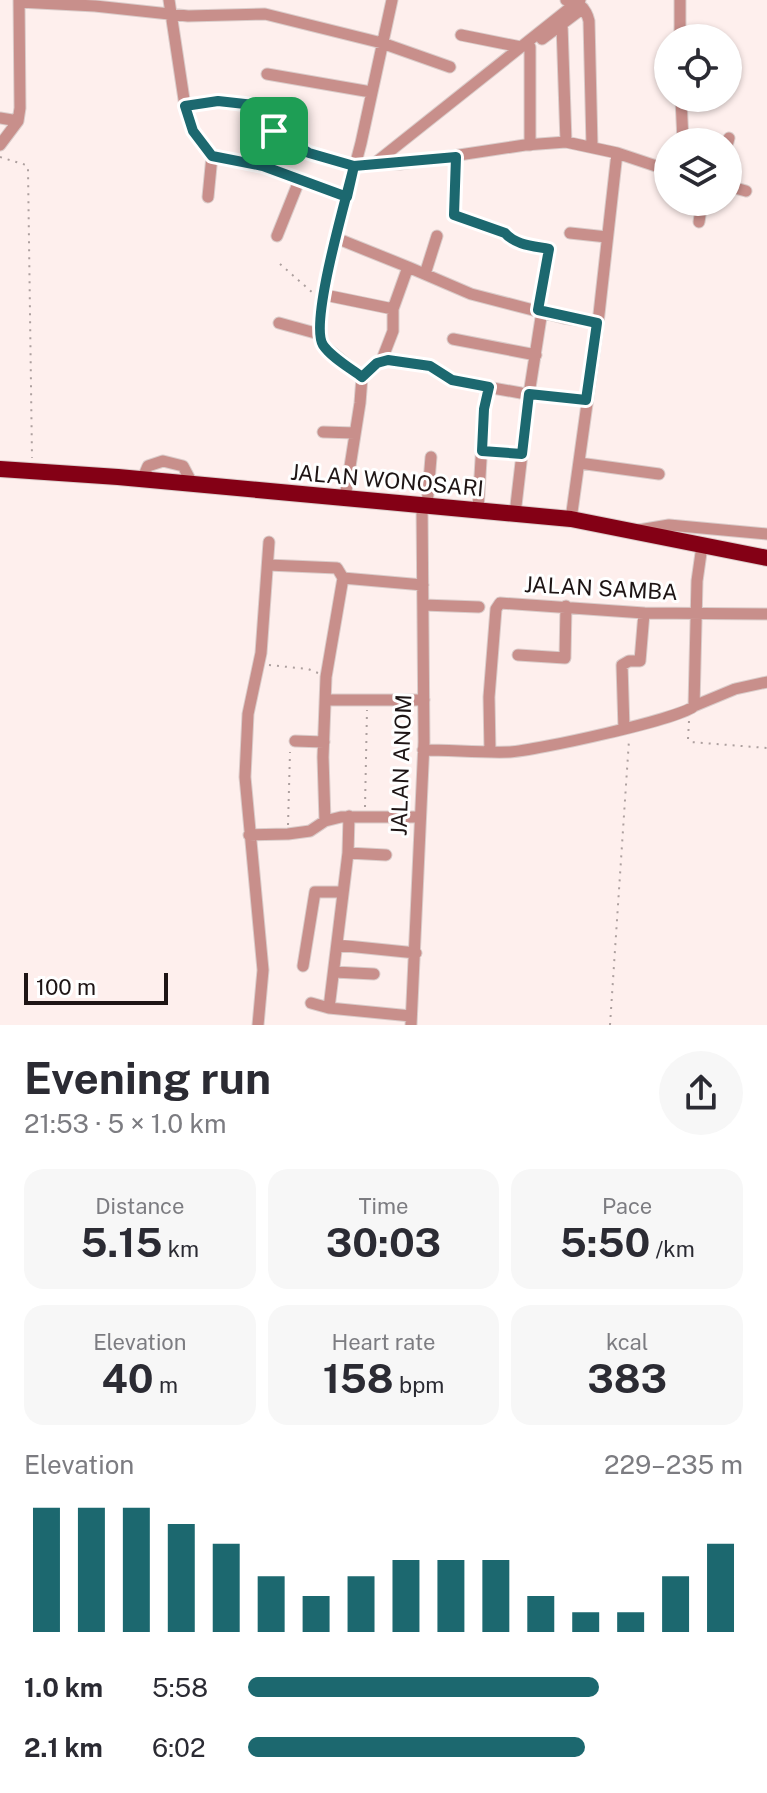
<!DOCTYPE html>
<meta charset="utf-8">
<style>
:root{--surface:#fff;--page:#f7f7f7;--text:#2b2b33;--muted:#7c7c81;--accent:#1c686f}
body{margin:0;font-family:"Public Sans",sans-serif;background:var(--page);color:var(--text);height:100vh;display:flex;flex-direction:column;font-size:30px;white-space:nowrap}
*{box-sizing:border-box;margin:0}
p{font-size:26px;color:var(--muted)}
.icon{flex:none;width:44px;height:44px;fill:none;stroke:currentColor;stroke-width:2;stroke-linecap:round;stroke-linejoin:round}
.map{position:relative;height:1025px;overflow:hidden}
.details{display:flex;flex-direction:column;background:var(--surface);flex:1}
.details>*{flex:none}
.controls{position:absolute;left:654px;top:24px;display:grid;gap:16px}
.controls a{display:grid;place-items:center;width:88px;height:88px;border-radius:50%;background:var(--surface);box-shadow:0 2px 6px #0004;font-size:40px}
.scale{position:absolute;left:24px;bottom:20px;width:144px;box-sizing:border-box;padding-left:8px;border:4px solid #1e1515;border-top:0;font-size:22px;line-height:28px;white-space:nowrap;color:#1e1515;-webkit-text-stroke:6px #fff;paint-order:stroke}
.pin{position:absolute;display:grid;place-items:center;width:68px;height:68px;color:#fff;margin:-34px;border-radius:16px;box-shadow:0 4px 12px #0006}
.round{display:grid;place-items:center;flex:none;width:84px;height:84px;border-radius:42px;background:var(--page)}
.headline{display:flex;align-items:center;justify-content:space-between;height:136px;padding:0 24px}
h1{font-size:44px;font-weight:700;line-height:60px}
.figures{display:grid;grid-template-columns:repeat(3,1fr);gap:12px;height:136px;padding:8px 24px}
.figures div{display:grid;align-content:center;border-radius:20px;background:var(--page);text-align:center}
.figures b{font-size:40px;font-weight:700}
.figures small{font-size:22px;font-weight:400}
.figures p{font-size:22px}
.chart{height:224px;padding:16px 24px}
.chart p{display:flex;justify-content:space-between}
.chart svg{width:100%;height:144px;margin-top:8px;stroke:var(--accent);stroke-width:6}
ul{padding:0 24px;list-style:none;font-size:26px}
li{display:grid;grid-template-columns:128px 96px 1fr;align-items:center;height:60px}
li i{height:20px;border-radius:10px;background:var(--accent)}
.map>svg:first-child{display:block}
.lines{fill:none;stroke-linecap:round;stroke-linejoin:round}
.minor-casing{stroke:#daccca;stroke-width:13}
.highway-casing{stroke:#daccca;stroke-width:18}
.path{stroke:#ada09f;stroke-width:2;stroke-dasharray:2 6;stroke-linecap:butt}
.minor{stroke:#c88f8b;stroke-width:11}
.highway{stroke:#840015;stroke-width:16}
.route-casing{stroke:#fff;stroke-width:16}
.route{stroke:#1c686f;stroke-width:10}
.labels{text-anchor:middle;stroke-width:6;stroke-linejoin:round;paint-order:stroke}
.street-label{font-size:22px;fill:#1e1515;stroke:#fff}
</style>
<div class="map">
<svg width="767" height="1025" viewBox="0 0 767 1025">
<rect width="100%" height="100%" fill="#feefed"/>
<g class="lines">
<defs>
<path id="minor" d="M169,0L185,106
M566,0C579,3 586,8 589,21L592,146
M680,0V38
M19,2L95,6L188,16L265,14L382,43L450,67
M562,25L566,142
M461,35L521,47
M542,39L583,8
M267,74L371,92
M681,98L683,142
M254,105L265,123L291,143L309,153L354,166L375,163L400,164L525,145L566,142L617,153L668,170
M274,105L218,101L185,106L193,131L212,156L263,166L347,197
M0,118L18,121
M728,142L729,138
M0,145L18,121L20,108L19,0
M530,145V47
M456,157L454,215L503,232L510,239L526,245L549,249L538,310
M375,163L580,0
M728,186L746,191
M208,197L212,156
M699,222L702,202
M570,233L607,237
M277,236L299,181
M336,238L408,267L393,309V331L381,362
M408,267L471,294L564,318L597,323
M425,274L437,236
M325,295L393,309
M279,323L319,334
M453,339L536,355
M362,377L377,363L388,360L430,366L452,380L470,384L521,393L586,400
M323,432L355,433
M482,451L522,454
M579,463L659,474
M142,480L148,466L163,461L183,466L193,485
M345,498L360,403L362,377L323,345L319,334L320,318L333,250L361,143L392,0
M427,506L431,457
M478,510L484,409L489,387
M515,514L529,394L542,311
M571,519L597,332L617,153
M639,530L669,525L767,534
M268,565L337,568L343,578L423,585
M423,605L479,607
M518,655L565,658L566,606
M327,700H424
M694,706L697,581L702,546
M624,729L622,665L629,661H640L644,613
M295,741L324,742
M423,750C452,750 481,753 510,752C533,751 681,719 694,706L735,689L767,682
M490,752L489,697L496,609L500,603L644,613L767,614
M349,816L348,853L329,1008L411,1016
M325,821L323,757L326,677L343,578
M249,835L288,834L310,831L325,821L341,817H419
M348,853L386,855
M337,945L416,953
M303,966L315,892H343
M334,972L374,974
M311,1003L329,1008
M258,1025L263,970L245,777L248,714L261,653L269,542
M411,1025L424,742L422,506"/>
<path id="highway" d="M0,469L118,477L571,519L767,558"/>
</defs>
<use href="#minor" class="minor-casing"/>
<use href="#highway" class="highway-casing"/>
<path class="path" d="M0,157L26,165L28,169L32,458
M280,264L313,293
M269,665L308,669L318,673
M689,721L688,739L691,742L767,748
M365,807L367,710
M288,825L290,752
M610,1025L629,740"/>
<use href="#minor" class="minor"/>
<use href="#highway" class="highway"/>
</g>
<g class="lines">
<defs>
<path id="route" d="M274,131L309,153L354,166C347,196 309,323 323,345C331,357 350,368 362,377L377,363L388,360L430,366L452,380L489,387L484,409L482,451L522,454L529,394L586,400L597,323L538,310L549,249C534,246 515,245 505,233L454,215L456,157L354,166L347,197L263,166L212,156L193,131L185,106L218,101L254,105L257,113L274,131"/>
</defs>
<use href="#route" class="route-casing"/>
<use href="#route" class="route"/>
</g>
<g class="labels">
<g class="street-label">
<text transform="translate(387 480) rotate(5)" y="8">JALAN WONOSARI</text>
<text transform="translate(601 588) rotate(3)" y="8">JALAN SAMBA</text>
<text transform="translate(401 765) rotate(-88)" y="8">JALAN ANOM</text>
</g>
</g>
</svg>
<div class="controls">
<a><svg class="icon" aria-label="locate" viewBox="0 0 24 24"><circle cx="12" cy="12" r="6"/><path d="M12 2v4M12 18v4M2 12h4M18 12h4"/></svg></a>
<a><svg class="icon" aria-label="layers" viewBox="0 0 24 24"><path d="M12 4l9 5-9 5-9-5zM3 14l9 5 9-5"/></svg></a>
</div>
<div class="scale">100 m</div>
<div class="pin" style="left:274px;top:131px;background:#1e9e55"><svg class="icon" aria-label="arrive" viewBox="0 0 24 24"><path d="M6 21V4h12l-3 4 3 4H6"/></svg></div>
</div>
<section class="details">
<div class="headline"><div><h1>Evening run</h1><p>21:53 · 5 × 1.0 km</p></div><a class="round"><svg class="icon" aria-label="share" viewBox="0 0 24 24"><path d="M12 15V3M7 8l5-5 5 5M5 13v7h14v-7"/></svg></a></div>
<div class="figures">
<div><p>Distance</p><b>5.15<small> km</small></b></div>
<div><p>Time</p><b>30:03</b></div>
<div><p>Pace</p><b>5:50<small> /km</small></b></div>
</div>
<div class="figures">
<div><p>Elevation</p><b>40<small> m</small></b></div>
<div><p>Heart rate</p><b>158<small> bpm</small></b></div>
<div><p>kcal</p><b>383</b></div>
</div>
<div class="chart"><p><span>Elevation</span>229–235 m</p>
<svg viewBox="0 0 160 44" preserveAspectRatio="none"><path d="M5 44V6M15 44V6M25 44V6M35 44V11M45 44V17M55 44V27M65 44V33M75 44V27M85 44V22M95 44V22M105 44V22M115 44V33M125 44V38M135 44V38M145 44V27M155 44V17"/></svg>
</div>
<ul>
<li><b>1.0 km</b>5:58<i style="width:71%"></i></li>
<li><b>2.1 km</b>6:02<i style="width:68%"></i></li>
</ul>
</section>
